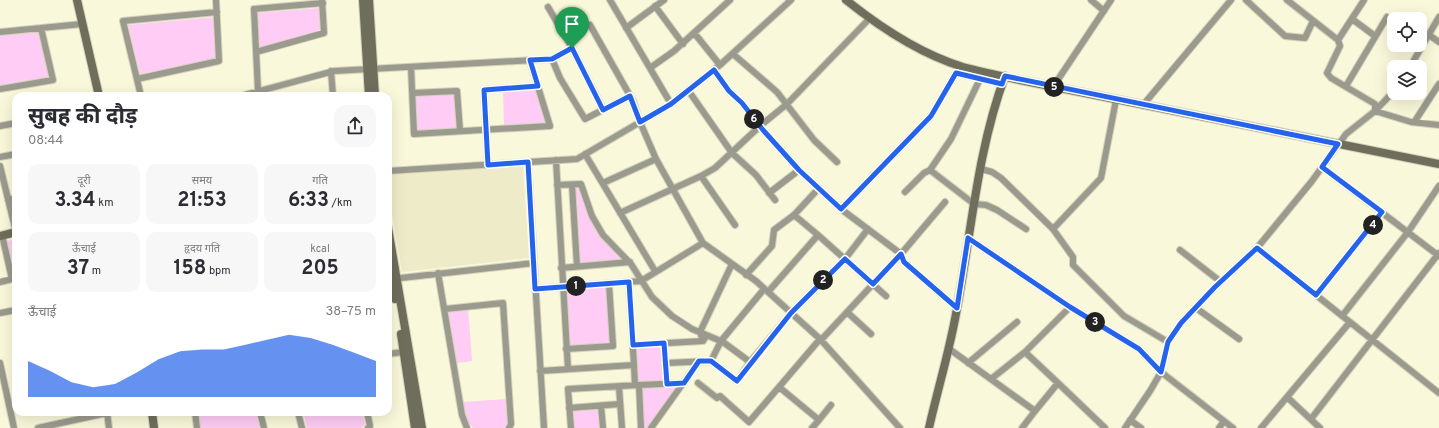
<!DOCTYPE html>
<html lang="hi">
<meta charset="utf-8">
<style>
:root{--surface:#fff;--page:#f7f7f7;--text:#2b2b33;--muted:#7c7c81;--accent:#2563eb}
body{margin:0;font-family:Overpass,"Noto Sans Devanagari",sans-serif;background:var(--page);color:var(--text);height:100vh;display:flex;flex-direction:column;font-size:15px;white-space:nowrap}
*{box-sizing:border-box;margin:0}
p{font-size:13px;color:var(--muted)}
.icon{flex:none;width:22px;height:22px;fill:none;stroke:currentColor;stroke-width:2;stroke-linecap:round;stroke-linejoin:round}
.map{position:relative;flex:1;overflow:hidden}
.details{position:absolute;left:12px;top:92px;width:380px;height:324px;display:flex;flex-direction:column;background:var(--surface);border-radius:12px;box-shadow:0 4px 16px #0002}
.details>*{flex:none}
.fabs{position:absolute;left:1387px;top:12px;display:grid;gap:8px}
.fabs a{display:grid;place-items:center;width:40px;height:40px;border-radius:8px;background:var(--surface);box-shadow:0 4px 16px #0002;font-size:20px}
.pin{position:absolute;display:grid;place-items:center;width:34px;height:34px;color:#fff;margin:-41px -17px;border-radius:50% 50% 50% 0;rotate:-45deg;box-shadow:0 0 4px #0007}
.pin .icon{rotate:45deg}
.km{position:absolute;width:20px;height:20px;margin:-10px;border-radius:50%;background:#222;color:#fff;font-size:11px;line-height:20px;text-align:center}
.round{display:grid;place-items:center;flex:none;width:42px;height:42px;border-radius:12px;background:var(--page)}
.overview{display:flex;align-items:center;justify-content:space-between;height:68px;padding:0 16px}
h1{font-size:22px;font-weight:700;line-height:30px}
.stats{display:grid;grid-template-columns:repeat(3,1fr);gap:6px;height:68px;padding:4px 16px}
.stats div{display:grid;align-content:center;border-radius:10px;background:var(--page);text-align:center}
.stats b{font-size:20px;font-weight:700}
.stats small{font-size:11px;font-weight:400}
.stats p{font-size:11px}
.chart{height:112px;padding:8px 16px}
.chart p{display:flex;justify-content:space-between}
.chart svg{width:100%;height:72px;margin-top:4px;fill:var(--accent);opacity:.7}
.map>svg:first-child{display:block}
.built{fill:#eeecc8}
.green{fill:#feccf4}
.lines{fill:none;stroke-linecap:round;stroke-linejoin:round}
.street-casing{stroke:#d4d3b8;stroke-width:8}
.secondary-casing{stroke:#d4d3b8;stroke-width:10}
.street{stroke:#9b9a8e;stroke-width:6}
.secondary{stroke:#6f6e5d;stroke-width:8}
.route-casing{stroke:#fff;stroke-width:8}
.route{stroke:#2563eb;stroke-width:5}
</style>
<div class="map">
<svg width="1439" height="428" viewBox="0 0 1439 428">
<rect width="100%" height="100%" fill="#f9f8da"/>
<path class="built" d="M523,166L529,258L402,272L388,190V175Z"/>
<path class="green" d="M319,8L320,30L260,49L257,13Z
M214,17L217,59L140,74L128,25Z
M39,30L50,78L0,86V34Z
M536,90L546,123L504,125L503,91Z
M454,93L456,129L417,131L415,95Z
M575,188L580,189L593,225L622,261L580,263Z
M16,239V274H15L7,241Z
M607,287L611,343L569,346L566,289Z
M468,309L472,361L457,363L448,312Z
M662,346L664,381L637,383L635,348Z
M678,385L648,428H644L641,387Z
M507,399L509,425L507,428H473L468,422L463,402Z
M599,408L600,428H574L573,410Z
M198,412H256L260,428H200Z
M303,412H363L365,425L361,428H307Z"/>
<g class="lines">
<defs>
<path id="street" d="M1091,0L1104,11
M1246,0L1285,36L1305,38L1313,21
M1287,0L1338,40L1340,46L1327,73L1331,78L1375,104V111L1411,122L1439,125
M655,6L683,44
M548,7L572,48L552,59
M1352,19L1375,36
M590,25L633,101L640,122L656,159L703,243
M626,28L664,0
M0,32L82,24
M695,34L720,65
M1429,35L1439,42
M1338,40L1364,0
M572,48L603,109
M256,52L324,33L322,0
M733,54L777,92L814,140L837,162
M411,67L414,134L550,126L530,61
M1410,67L1439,17
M650,68L674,51L730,0
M714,70L729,91L742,103L763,130L799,170
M331,71L333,96
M137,79L219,61L216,0
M980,79L951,139L930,170L974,204L986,205L997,210L1026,229
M1346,86L1387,17
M1053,87L1111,0
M0,89L53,80L41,28
M688,90L732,153L756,175L775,200
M258,91L254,9L323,3
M413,93L457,91L460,131
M141,96L123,21L217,12
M241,96L334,71L552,59L560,78L585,119L630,96
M1116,100L1101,178L1053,229L1073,257V265L1124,316L1168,342
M671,104L720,65L791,0
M1143,105L1231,0
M1415,121L1439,84
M0,126L16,123
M585,154L655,271
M0,157L16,154
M556,160L568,369
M528,162L544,428
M488,165L484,90L538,86
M0,166L16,232
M1322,167L1439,256
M981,169L992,172L1001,178L1053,229
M388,171L577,159L671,104L610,0
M701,176L735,225
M603,183L656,159
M557,185L581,184L592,216L603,235L631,264L652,297L672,316L692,329L723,342L750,362L791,313L845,259L868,229
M572,185L577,266
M905,192L924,173L930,170
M769,193L799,170L841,209L901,254L821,340
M8,200L16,198
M945,202L901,254L904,262L957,308
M841,209L931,116L956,73L1002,84
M620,213L701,176L715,168L760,126L787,104L869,19
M794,215L818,235
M2,235L12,279
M968,238L1070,307
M1257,248L1439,393
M1180,250L1221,282
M561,268L630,262
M438,273L462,415L467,428
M746,275L772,246L774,230L794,215L819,188
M392,279L534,263
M0,282L16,278
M535,289L641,281L703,243L756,281L820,339L779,387L819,420L812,428
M768,292L818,235L886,296
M1316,295L1382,212
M1196,308L1239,339
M445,309L503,303L511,424L509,428
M847,312L871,334
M0,313L16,310
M1342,316L1408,232L1439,186
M820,339L900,428
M703,341L700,332L732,264
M664,343L667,383
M633,345L703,341L705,338
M948,348L1035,411L1058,383L1105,428
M566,349L613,346L609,284
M1025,352L1070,307L1139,349L1161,372L1233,428
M388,354L403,352
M711,361L721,341L764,289
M0,363L14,428
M666,363L711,361L737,381L750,362
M968,363L1017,322
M634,365L635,385
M540,371L634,365L629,282
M991,379L1025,352L1058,383
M698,383L717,398L720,396L749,422L779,387
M619,387L622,428
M1287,397L1320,428
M601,406L603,428
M569,408L620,404
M107,412L109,428
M195,412L197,428
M260,412L264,428
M298,412L302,428
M367,412L370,426L368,428
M1311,419L1439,253
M819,420L831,405
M1130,420L1141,428
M38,428L107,413
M571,428L568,389L639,385
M641,428L639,385L684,383
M651,428L699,361
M1022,428L1035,411
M1125,428L1150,391L1161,372L1168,342L1181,323L1215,287L1257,248L1312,181L1346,134L1375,111L1394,91
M1219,428L1224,421
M1261,428L1350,322"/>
<path id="secondary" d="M77,0L99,96
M363,0L369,96
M369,0L375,96
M846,0C881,28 920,54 963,67C982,72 1001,76 1020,80L1439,164
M388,228L422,428
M0,236L16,232
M388,263L395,299
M401,334L415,428
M152,412L154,428
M929,428C937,392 948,356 955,319C971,239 976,154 1005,76"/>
</defs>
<use href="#street" class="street-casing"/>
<use href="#secondary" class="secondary-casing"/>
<use href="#street" class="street"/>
<use href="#secondary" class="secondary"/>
</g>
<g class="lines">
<defs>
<path id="route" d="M572,48L603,110L630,96L640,122L671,104L714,70L729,91L742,103L763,130L799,170L841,209L931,116L956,73L1002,84L1005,76L1338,144L1322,167L1382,212L1316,295L1257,248L1215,287L1181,323L1168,342L1161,372L1139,349L1070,307L968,238L957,308L904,262L901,254L873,284L845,259L791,313L737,381L711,361H699L684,383L667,384L664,343L633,345L629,282L535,289L528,162L488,165L484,90L538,86L530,60L552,59Z"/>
</defs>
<use href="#route" class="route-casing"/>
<use href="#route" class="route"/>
</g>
</svg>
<div class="fabs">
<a><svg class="icon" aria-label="locate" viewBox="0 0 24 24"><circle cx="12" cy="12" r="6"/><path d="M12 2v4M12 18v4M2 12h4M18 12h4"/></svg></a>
<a><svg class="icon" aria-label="layers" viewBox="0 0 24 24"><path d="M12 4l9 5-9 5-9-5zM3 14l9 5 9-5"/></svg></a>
</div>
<div class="pin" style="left:572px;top:48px;background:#1e9e55"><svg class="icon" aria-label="arrive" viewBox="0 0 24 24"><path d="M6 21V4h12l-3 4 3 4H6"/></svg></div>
<b class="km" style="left:576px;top:286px">1</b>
<b class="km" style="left:823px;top:280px">2</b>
<b class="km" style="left:1095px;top:322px">3</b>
<b class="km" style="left:1373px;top:225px">4</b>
<b class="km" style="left:1054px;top:87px">5</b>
<b class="km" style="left:754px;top:119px">6</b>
<section class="details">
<div class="overview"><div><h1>सुबह की दौड़</h1><p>08:44</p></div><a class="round"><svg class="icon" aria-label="share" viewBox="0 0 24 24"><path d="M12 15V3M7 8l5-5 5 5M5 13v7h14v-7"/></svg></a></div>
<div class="stats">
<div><p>दूरी</p><b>3.34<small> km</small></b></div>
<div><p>समय</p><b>21:53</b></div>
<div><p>गति</p><b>6:33<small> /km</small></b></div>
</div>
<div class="stats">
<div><p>ऊँचाई</p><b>37<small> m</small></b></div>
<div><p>हृदय गति</p><b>158<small> bpm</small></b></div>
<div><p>kcal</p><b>205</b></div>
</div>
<div class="chart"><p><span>ऊँचाई</span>38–75 m</p>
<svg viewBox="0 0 160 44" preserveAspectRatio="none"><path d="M0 44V22L10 28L20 35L30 38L40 36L50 29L60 21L70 16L80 15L90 15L100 12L110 9L120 6L130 8L140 12L150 17L160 22V44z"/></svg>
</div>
</section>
</div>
